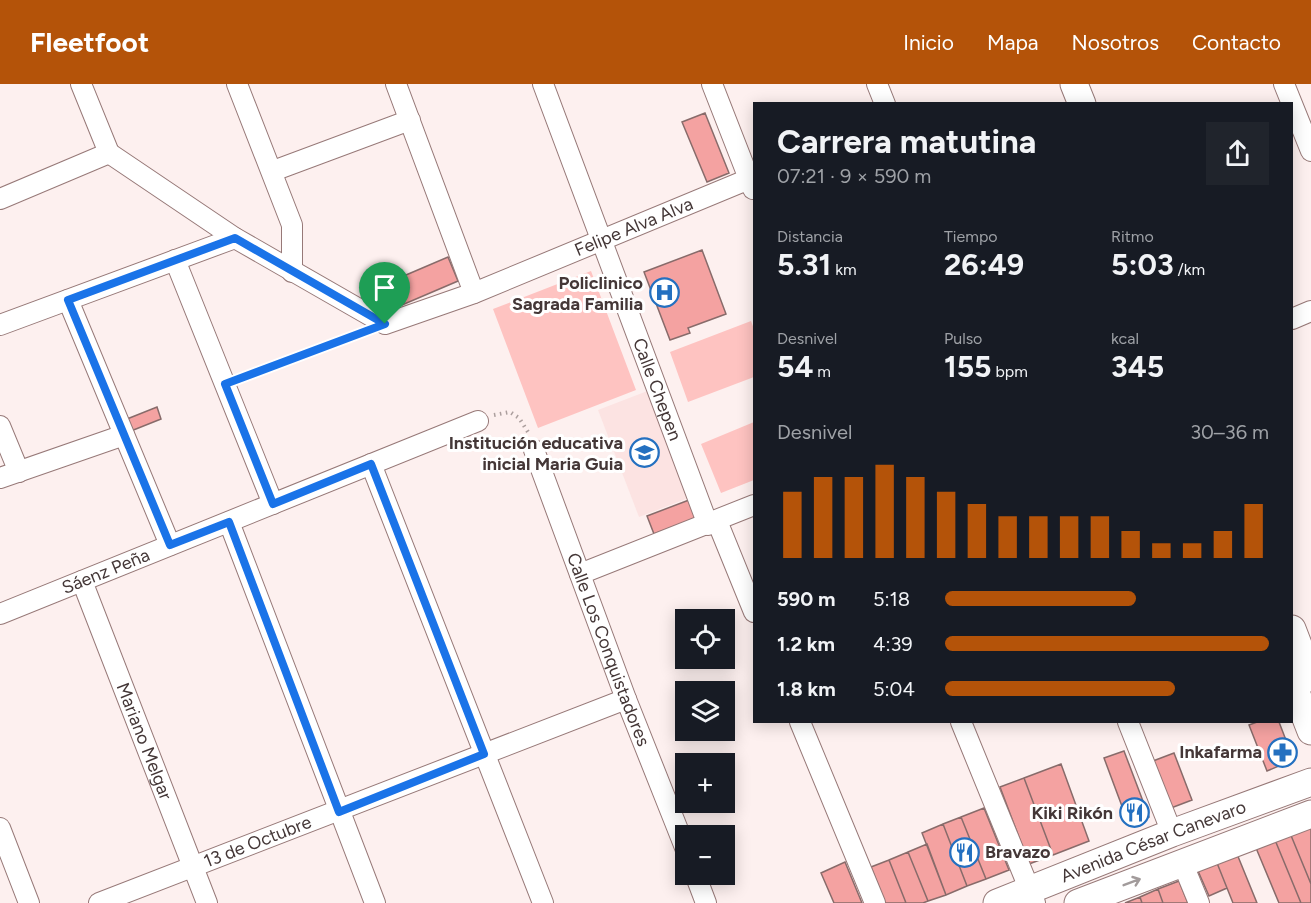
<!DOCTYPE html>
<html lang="es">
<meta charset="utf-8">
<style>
:root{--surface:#171b24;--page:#20242c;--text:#f1f3f6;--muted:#9ea1a6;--accent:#b45309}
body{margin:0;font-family:Figtree,sans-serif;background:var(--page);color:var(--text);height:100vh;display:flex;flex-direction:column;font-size:22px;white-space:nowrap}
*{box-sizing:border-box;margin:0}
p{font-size:20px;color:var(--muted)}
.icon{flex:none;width:33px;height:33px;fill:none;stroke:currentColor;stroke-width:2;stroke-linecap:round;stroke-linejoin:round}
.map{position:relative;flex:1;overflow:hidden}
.side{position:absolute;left:753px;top:18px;width:540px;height:621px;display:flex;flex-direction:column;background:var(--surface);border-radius:0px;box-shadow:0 3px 15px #0003}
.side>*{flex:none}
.buttons{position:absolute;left:675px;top:525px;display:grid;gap:12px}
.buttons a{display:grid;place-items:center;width:60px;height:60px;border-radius:0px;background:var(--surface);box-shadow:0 3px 15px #0003;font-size:30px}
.pin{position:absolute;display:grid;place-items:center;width:51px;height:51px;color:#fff;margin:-62px -26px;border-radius:50% 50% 50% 0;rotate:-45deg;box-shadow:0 0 6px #0007}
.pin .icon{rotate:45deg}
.round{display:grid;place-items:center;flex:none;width:63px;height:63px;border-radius:0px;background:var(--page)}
.summary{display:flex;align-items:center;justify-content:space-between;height:102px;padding:0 24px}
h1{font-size:33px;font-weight:700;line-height:45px}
.figures{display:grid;grid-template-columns:repeat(3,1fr);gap:9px;height:102px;padding:6px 24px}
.figures div{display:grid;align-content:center}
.figures b{font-size:30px;font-weight:700}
.figures small{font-size:16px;font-weight:400}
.figures p{font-size:16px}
.chart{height:168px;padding:12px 24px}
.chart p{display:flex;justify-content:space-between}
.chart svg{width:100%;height:108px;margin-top:6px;stroke:var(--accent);stroke-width:6}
ul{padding:0 24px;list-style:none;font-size:20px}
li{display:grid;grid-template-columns:96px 72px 1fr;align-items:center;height:45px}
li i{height:15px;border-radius:8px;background:var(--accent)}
header{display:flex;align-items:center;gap:36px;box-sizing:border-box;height:84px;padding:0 30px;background:var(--accent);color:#fff}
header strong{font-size:28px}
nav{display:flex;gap:33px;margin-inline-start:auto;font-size:21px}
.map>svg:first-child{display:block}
.built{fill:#fce3e2}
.green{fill:#fec3c1}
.building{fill:#f4a2a1;stroke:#886b6a;stroke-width:1.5}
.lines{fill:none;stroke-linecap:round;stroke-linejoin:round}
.street-casing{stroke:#977978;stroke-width:22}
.secondary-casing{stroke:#977978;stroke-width:29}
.path{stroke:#ac9f9e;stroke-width:4;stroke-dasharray:1.5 4.5;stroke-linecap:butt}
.street{stroke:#fff;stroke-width:20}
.secondary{stroke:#fff;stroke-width:27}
.oneway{stroke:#a29b9b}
.route-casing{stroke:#fff;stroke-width:12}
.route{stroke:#1a73e8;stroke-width:8}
.labels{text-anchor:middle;stroke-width:6;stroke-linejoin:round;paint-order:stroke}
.street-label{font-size:18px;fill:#443737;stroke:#fff}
.poi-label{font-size:18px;font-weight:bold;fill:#443737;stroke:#fff;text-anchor:end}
</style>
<header>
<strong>Fleetfoot</strong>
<nav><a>Inicio</a><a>Mapa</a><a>Nosotros</a><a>Contacto</a></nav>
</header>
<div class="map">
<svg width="1311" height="819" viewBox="0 0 1311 819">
<rect width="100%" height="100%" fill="#fdf0ef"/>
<path class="built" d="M650,306L691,413L639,433L598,326Z"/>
<path class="green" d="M591,187L636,306L538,344L493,225Z
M751,237L754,245V293L688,318L670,268Z
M754,338V396L721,409L701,360Z"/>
<path class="building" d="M705,29L729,89L707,98L682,38Z
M702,166L726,230L688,244L690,249L670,256L644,188Z
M448,173L458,197L402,221L392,197Z
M157,323L161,335L131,347L127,335Z
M689,416L696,434L654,450L647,432Z
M1257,638H1279L1289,664L1286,679L1267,687L1249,641Z
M1124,667L1149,733L1129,741L1104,674Z
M1174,669L1192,716L1171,724L1153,677Z
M1061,680L1089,757L1053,771L1024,694Z
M1024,694L1053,771L1029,780L1000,703Z
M984,724L1009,786L986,795L961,733Z
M961,733L986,795L967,802L943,740Z
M943,740L967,802L946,811L922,749Z
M1311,741V800L1290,749Z
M1290,749L1311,800V819H1301L1275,756Z
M1275,756L1301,819H1279L1256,764Z
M927,760L946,811L928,817L908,768Z
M908,768L928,817L923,819H906L889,776Z
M1237,770L1257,819H1233L1217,779Z
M889,776L906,819H885L871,783Z
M845,778L862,819H834L821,789Z
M1217,779L1227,804L1209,812L1198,787Z
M1179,797L1188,819H1163L1158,805Z
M1158,805L1163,819H1142L1140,813Z
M1140,813L1142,819H1125Z"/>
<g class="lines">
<defs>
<g id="street">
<path d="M81,0L109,69"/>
<path d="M237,0L292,141V188"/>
<path d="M396,0L474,209"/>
<path id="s1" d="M543,0L708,441"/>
<path d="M712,0L753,105"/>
<path d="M877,0L885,20"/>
<path d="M1284,0L1311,67"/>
<path id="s2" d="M109,69L235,154L385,240L474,209L749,95"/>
<path d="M273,87L410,36"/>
<path d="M0,115L109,69"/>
<path d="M175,176L273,420"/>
<path d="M68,216L170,461"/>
<path d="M1292,235L1311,227"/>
<path d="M0,241L235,154"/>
<path d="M0,342L19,388"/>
<path id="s3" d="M534,366L626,615L686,766"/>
<path d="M371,380L543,819"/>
<path d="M0,394L124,351"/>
<path d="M717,437L754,528"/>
<path d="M229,438L375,819"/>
<path d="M580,490L754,421"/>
<path id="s4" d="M82,497L207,819"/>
<path id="s5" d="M0,530L478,337"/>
<path d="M800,638L875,819"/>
<path d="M961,638L1035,819"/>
<path d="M1128,638L1172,749"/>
<path d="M0,744L29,819"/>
<path d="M1182,778L1199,819"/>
<path d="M695,790L706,819"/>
<path id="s6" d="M99,819L626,615"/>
</g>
<g id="secondary">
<path d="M1074,0L1082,20"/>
<path d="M1292,545L1311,594"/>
<path d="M1292,598L1311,647"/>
<path id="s7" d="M997,819L1172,749L1311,698"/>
<path d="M1078,819L1311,730"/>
</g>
</defs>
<use href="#street" class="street-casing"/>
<use href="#secondary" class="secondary-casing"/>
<path class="path" d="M242,294L362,249
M494,331L510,328L519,334L528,348"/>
<use href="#street" class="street"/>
<use href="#secondary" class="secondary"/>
</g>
<defs><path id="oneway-shaft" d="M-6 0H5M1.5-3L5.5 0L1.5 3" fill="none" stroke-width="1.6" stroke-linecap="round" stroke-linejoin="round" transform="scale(1.5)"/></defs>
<use class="oneway" href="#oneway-shaft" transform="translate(1132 798) rotate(-21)"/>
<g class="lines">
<defs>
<path id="route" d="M235,154L385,240L225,300L273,420L371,380L484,670L339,728L229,438L170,461L68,216Z"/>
</defs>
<use href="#route" class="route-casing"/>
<use href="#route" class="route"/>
</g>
<defs>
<symbol id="hospital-ring" viewBox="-11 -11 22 22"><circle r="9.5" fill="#fff" stroke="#2470c0" stroke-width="1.5"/><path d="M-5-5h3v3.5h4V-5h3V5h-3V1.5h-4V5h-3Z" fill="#2470c0"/></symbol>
<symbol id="school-ring" viewBox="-11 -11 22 22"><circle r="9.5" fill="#fff" stroke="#2470c0" stroke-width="1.5"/><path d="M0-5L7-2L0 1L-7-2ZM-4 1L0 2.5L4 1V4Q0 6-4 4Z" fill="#2470c0"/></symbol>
<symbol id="pharmacy-ring" viewBox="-11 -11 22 22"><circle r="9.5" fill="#fff" stroke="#2470c0" stroke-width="1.5"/><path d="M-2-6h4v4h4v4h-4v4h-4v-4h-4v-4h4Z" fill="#2470c0"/></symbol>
<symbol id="restaurant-ring" viewBox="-11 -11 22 22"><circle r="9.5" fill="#fff" stroke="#2470c0" stroke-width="1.5"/><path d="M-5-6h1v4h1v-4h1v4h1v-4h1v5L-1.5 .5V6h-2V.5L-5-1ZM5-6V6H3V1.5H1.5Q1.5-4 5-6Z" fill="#2470c0"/></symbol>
</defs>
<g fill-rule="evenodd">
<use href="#hospital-ring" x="648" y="192" width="33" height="33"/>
<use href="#school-ring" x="628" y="352" width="33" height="33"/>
<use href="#pharmacy-ring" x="1266" y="652" width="33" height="33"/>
<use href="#restaurant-ring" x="1118" y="712" width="33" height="33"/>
<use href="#restaurant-ring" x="948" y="752" width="33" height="33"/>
</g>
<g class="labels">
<g class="street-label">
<text dy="6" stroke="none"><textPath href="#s2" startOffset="592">Felipe Alva Alva</textPath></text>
<text dy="6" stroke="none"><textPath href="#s1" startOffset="326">Calle Chepen</textPath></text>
<text dy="6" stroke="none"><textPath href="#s5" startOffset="114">Sáenz Peña</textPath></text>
<text dy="6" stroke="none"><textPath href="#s3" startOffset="213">Calle Los Conquistadores</textPath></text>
<text dy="6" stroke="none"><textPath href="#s4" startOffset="172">Mariano Melgar</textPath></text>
<text dy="6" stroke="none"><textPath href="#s7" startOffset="168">Avenida César Canevaro</textPath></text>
<text dy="6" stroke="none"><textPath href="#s6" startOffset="170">13 de Octubre</textPath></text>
</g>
<g class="poi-label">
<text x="643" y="205">Policlinico<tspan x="643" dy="21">Sagrada Familia</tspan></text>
<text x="623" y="365">Institución educativa<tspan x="623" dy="21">inicial Maria Guia</tspan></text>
<text x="1262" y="674">Inkafarma</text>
<text x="1113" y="735">Kiki Rikón</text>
<text x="985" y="774" text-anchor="start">Bravazo</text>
</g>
</g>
</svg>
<div class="buttons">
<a><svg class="icon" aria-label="locate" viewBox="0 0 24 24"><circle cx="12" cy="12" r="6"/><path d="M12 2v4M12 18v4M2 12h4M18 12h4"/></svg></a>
<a><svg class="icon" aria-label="layers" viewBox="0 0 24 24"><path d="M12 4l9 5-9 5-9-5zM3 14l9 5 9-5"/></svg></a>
<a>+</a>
<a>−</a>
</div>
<div class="pin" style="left:385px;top:240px;background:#1e9e55"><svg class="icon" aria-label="arrive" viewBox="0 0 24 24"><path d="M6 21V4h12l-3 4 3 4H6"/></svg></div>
<section class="side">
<div class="summary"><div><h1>Carrera matutina</h1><p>07:21 · 9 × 590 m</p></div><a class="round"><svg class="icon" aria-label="share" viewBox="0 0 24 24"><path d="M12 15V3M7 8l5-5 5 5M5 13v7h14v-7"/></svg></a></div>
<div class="figures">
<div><p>Distancia</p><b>5.31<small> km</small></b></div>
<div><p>Tiempo</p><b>26:49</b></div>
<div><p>Ritmo</p><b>5:03<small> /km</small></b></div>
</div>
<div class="figures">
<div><p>Desnivel</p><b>54<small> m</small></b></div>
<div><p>Pulso</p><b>155<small> bpm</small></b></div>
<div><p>kcal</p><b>345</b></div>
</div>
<div class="chart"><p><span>Desnivel</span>30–36 m</p>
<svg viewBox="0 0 160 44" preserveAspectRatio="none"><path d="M5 44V17M15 44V11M25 44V11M35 44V6M45 44V11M55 44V17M65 44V22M75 44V27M85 44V27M95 44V27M105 44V27M115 44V33M125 44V38M135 44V38M145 44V33M155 44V22"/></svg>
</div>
<ul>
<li><b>590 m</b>5:18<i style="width:59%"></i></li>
<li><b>1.2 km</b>4:39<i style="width:100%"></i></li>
<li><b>1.8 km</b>5:04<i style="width:71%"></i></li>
</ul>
</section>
</div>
